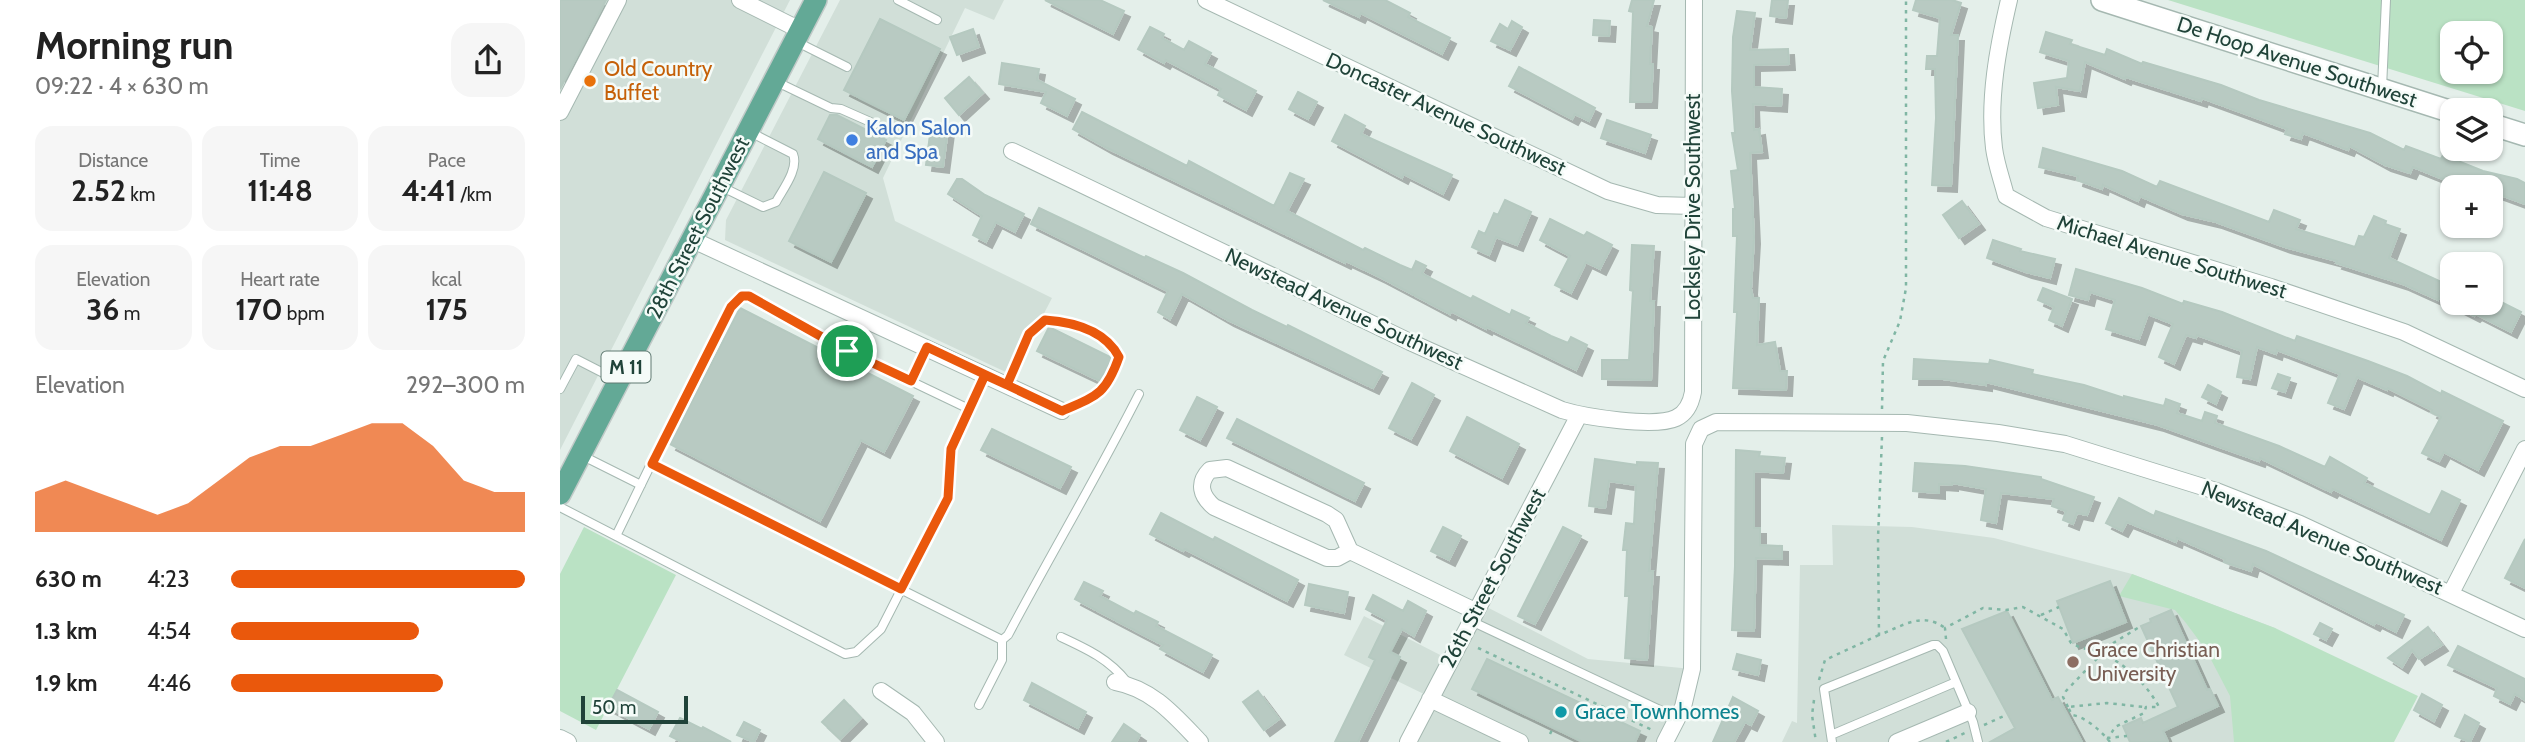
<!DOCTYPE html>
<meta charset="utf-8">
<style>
:root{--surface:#fff;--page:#f6f6f6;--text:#222;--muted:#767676;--accent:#ea580c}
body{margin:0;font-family:Cabin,sans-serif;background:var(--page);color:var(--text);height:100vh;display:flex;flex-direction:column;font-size:26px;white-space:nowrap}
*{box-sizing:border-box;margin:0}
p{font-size:23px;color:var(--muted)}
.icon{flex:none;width:38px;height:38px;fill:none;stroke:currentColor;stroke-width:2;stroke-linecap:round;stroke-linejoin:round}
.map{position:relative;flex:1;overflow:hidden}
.drawer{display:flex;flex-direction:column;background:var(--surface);width:560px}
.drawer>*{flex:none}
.tools{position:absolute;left:1880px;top:21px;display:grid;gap:14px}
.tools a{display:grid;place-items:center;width:63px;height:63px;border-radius:14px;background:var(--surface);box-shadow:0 2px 5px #0004;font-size:35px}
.scale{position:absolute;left:21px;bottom:18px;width:107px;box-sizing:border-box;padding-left:7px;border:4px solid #204339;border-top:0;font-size:19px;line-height:24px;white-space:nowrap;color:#204339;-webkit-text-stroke:5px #f5fbf8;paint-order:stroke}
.pin{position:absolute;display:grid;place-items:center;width:60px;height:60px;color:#fff;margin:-30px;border:4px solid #fff;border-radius:50%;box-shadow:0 2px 7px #0007}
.round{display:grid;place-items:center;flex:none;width:74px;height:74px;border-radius:21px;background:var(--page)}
.head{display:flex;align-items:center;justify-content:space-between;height:119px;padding:0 35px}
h1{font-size:38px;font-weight:700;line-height:52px}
.stats{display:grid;grid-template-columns:repeat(3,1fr);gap:10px;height:119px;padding:7px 35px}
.stats div{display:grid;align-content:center;border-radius:18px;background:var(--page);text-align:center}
.stats b{font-size:30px;font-weight:700}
.stats small{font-size:19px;font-weight:400}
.stats p{font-size:19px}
.chart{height:196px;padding:14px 35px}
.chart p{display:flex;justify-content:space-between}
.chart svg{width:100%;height:126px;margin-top:7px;fill:var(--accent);opacity:.7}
ul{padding:0 35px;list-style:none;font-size:23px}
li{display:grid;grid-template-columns:112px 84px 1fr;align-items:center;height:52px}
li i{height:18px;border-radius:9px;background:var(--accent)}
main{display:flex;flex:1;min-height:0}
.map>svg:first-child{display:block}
.built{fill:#d1dfd8}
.green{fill:#bae2c4;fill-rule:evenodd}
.building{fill:#b8cac2;stroke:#b5c9c0;stroke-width:2;filter:url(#shadow)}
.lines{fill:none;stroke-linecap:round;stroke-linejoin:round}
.service-casing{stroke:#a5b8b1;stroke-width:10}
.minor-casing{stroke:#a5b8b1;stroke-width:18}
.tertiary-casing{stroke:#a5b8b1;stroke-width:24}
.primary-casing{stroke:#c1cac8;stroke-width:24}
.path{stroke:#80b6a4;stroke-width:2.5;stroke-dasharray:3.5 5;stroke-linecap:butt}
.service{stroke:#fff;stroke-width:8}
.minor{stroke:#fff;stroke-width:16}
.tertiary{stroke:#fff;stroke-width:21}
.primary{stroke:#63a996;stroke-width:21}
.route-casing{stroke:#fff;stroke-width:14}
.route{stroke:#ea580c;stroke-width:9}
.food-dot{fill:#e8710a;stroke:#f5fbf8;stroke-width:2.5}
.shop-dot{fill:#3f7fe0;stroke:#f5fbf8;stroke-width:2.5}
.education-dot{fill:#8d6e63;stroke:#f5fbf8;stroke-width:2.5}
.culture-dot{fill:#0f9aa8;stroke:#f5fbf8;stroke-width:2.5}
.labels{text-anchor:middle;stroke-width:5;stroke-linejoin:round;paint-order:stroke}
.shield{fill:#f5fbf8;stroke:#607a72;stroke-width:2}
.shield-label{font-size:19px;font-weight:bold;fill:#204339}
.street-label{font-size:21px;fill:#204339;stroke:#f5fbf8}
.food-label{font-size:21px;fill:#c56008;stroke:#f5fbf8;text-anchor:start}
.shop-label{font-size:21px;fill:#366cbe;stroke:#f5fbf8;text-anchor:start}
.education-label{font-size:21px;fill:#785e54;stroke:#f5fbf8;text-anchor:start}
.culture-label{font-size:21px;fill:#0d838f;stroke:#f5fbf8;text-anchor:start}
</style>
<main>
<section class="drawer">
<div class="head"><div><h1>Morning run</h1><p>09:22 · 4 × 630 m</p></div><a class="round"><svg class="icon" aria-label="share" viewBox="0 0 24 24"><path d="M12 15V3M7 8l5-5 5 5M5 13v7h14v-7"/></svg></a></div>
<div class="stats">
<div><p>Distance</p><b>2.52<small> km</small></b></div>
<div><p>Time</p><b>11:48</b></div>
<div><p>Pace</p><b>4:41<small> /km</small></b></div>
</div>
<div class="stats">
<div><p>Elevation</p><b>36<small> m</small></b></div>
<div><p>Heart rate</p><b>170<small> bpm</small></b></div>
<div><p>kcal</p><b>175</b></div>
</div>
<div class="chart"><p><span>Elevation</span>292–300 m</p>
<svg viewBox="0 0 160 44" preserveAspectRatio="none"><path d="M0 44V30L10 26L20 30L30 34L40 38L50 34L60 26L70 18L80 14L90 14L100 10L110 6L120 6L130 14L140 26L150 30L160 30V44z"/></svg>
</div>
<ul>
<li><b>630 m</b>4:23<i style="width:100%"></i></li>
<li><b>1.3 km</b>4:54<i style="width:64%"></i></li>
<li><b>1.9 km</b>4:46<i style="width:72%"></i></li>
</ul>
</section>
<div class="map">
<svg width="1965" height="742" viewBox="0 0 1965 742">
<defs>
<filter id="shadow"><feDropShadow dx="6" dy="6" stdDeviation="0" flood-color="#0004"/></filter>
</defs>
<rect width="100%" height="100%" fill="#e4efea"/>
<path class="built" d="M0,0H230L0,450Z
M280,0H444L434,20L405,8L323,178L335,221L492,298L452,375L165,240L166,220Z
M1272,525L1352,527L1434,538L1572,574L1715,628L1834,742H1222L1232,721L1237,723L1240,565H1273Z
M919,603L1028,659L1132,669L1106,742H847L870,697L784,655L804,616L890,660Z"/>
<path class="green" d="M1608,0H1965V111ZM1892,33H1930V72H1892Z
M24,527L116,575L36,730L0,711V574Z
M1572,574L1715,628L1858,696L1834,742H1674L1670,696L1646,650L1626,623L1615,610L1559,596Z"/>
<path class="building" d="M0,0H46L0,89Z
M485,0H540L564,11L553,34Z
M763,0H825L850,13L848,17L890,38L882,54L801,13L799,17Z
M1072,0H1094L1087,26L1092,27L1090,64H1093L1091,102H1070L1073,12L1069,11Z
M1212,0H1228L1226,18L1210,16Z
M1356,0H1392L1401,3L1391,35H1398L1391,186L1372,185L1376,118L1375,69H1366L1367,56H1377L1380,18L1353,10Z
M1177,11L1195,13L1190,50L1228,49L1229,64L1194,65V87L1222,89L1221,106L1193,104L1194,130L1199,129L1202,152L1190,153L1194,238L1191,289L1193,298H1199L1197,345L1215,342L1220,371H1227L1226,390L1173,388L1177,312H1174L1177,236H1173V209H1175L1171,171L1178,170L1172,133H1175L1172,91L1173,37Z
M320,19L380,49L344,120L284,90Z
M1034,20L1050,21L1049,36L1033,35Z
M952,21L962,27L950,50L931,41L940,24L948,29Z
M590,27L604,34L602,38L624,50L629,41L651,53L645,64L696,91L686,110L658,95L661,89L606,60L604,63L578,49Z
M413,29L419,47L397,55L390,37Z
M1486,32L1512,40L1510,44L1545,55L1547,49L1582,64L1583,62L1661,85L1699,100L1810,133L1844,150L1846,146L1881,159L1883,155L1923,171L1957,179L1965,183V204L1930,191V187H1903L1853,167L1850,173L1825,165L1790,146L1788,150L1743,133L1741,139L1725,134L1727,129L1642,98L1641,101L1566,77L1565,79L1525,62L1520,91L1496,87L1498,105L1478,108L1474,83L1507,78L1509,61L1480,52Z
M442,63L479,69L477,80L515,99L507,116L481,103L486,92L439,84Z
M959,67L1035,108L1029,121L1015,114L1012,119L949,86Z
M409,77L423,93L399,115L385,98Z
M738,92L757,102L748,119L729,109Z
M522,112L627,166L629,161L714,206L730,173L744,179L727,211L803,250L805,248L840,265L852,270L856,261L866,266L862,273L866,276L911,299L913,296L950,315L952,310L969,318L966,323L991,336L1008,343L1011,337L1027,345L1016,370L927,327L926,329L891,311L890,314L820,277L786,261L785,263L547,148L513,129Z
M270,115H277L326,140L312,167L258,139Z
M785,115L805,126L801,134L892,175L883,194L844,174L842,178L772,141Z
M1047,120L1091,135L1085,153L1041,138Z
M371,127L388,129L383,167L366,165Z
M1483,148L1562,171L1597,187L1600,181L1709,222L1714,210L1740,220L1736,229L1795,247L1799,236L1804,237L1814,216L1826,221L1825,224L1840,229L1829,258L1892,287V303H1936L1937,300L1961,312L1951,332L1916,314L1914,316L1879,298L1878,300L1843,284L1776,263L1777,261L1725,247L1656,222L1622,214L1580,196L1578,201L1543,185L1542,189L1517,180L1518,176L1479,167Z
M264,172L306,193L271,262L229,241Z
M397,179H402L425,195L464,214L455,232L436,222L426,242L413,235L422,216L388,194Z
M945,200L971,212L957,245L936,237L929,255L912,247L919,231L925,234L934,213L938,215Z
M1402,201L1419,224L1399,238L1383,215Z
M479,208L585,258L586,256L623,273L692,310L727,327L728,325L822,372L813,388L668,320L622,294L610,319L598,312L608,291L471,224Z
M990,219L1024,236L1027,232L1052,245L1040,269L1026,262L1011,293L995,285L1010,256L980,240Z
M1433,240L1461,249L1460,251L1495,259L1490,278L1466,272L1427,258Z
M1072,245L1094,246L1090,301H1094L1091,380L1042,379V360H1069L1073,291L1070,290Z
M1516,269L1582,288L1623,304L1624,301L1662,312L1735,341L1737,336L1808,361L1847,376L1881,394L1882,391L1943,421L1918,470L1884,452L1879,461L1862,453L1881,417L1871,412L1872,410L1828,388L1827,390L1797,377L1784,409L1768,403L1780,374L1717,350L1716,354L1697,347L1690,379L1677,377L1682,351L1637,335L1636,338L1626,335L1614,364L1599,357L1613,324L1588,314L1579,339L1546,329L1555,300L1530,292L1528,300L1509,295Z
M1483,288L1512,299L1502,326L1489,320L1494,307L1478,300Z
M180,308L353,396L324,452L301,440L260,521L110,444Z
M489,327L552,358L540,381L477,351Z
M1354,359L1429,364L1430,360L1473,370L1472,374L1524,385L1564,398V396L1604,406L1606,399L1620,404L1617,413L1642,421L1645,412L1657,416L1655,423L1719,446L1765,467L1770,457L1807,478L1804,483L1870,515L1882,491L1900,500L1881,540L1773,489L1771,492L1700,458L1699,461L1598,425L1426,382V385L1383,379H1353Z
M1718,374L1730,378L1725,392L1712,388Z
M852,383L874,395L851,439L829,428Z
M1648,385L1661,392L1656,404L1642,397Z
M637,397L657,407L640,440L620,430Z
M907,417L959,444L942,478L890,451Z
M677,419L804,483L795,501L667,438Z
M432,429L511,467L500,488L421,450Z
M1176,450L1200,452L1199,456L1225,458L1223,473L1194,471V528H1200V545L1222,546V559L1196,558L1194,631L1172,630L1175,566Z
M1035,459L1077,465V462L1098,463L1089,571H1093L1087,660L1065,658L1069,596H1065L1067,550H1063L1066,523L1074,524L1076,485L1049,481L1045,508L1029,506Z
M1355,463L1405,466L1481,477V479L1534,497L1527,515L1517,513L1513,524L1503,520L1506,511L1492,506L1494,499L1441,493L1436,523L1421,520L1426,489L1392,483V485L1379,484V493L1353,491Z
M1559,498L1594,516L1596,511L1706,551L1844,615L1836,632L1816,622L1814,625L1693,564L1691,571L1664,562L1665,559L1617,538L1616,542L1567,522L1562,531L1546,523Z
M601,513L653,540L655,537L738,580L727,601L625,549L623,551L590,534Z
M883,527L901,536L889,560L871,551Z
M1003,527L1021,536L975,624L958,616Z
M1965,539V588L1945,578Z
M1550,581L1566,622L1513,643L1497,601Z
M524,582L543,591L540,596L574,614L576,611L598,622L596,626L652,655L643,672L600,649L603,645L515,599Z
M749,584L788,592L784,613L745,605Z
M813,595L843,611L848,601L866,611L854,636L842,629L830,652L840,657L798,742H775L815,660L809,657L827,620L806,609Z
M1611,610L1647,690L1650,689L1658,706L1603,731L1608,742H1570L1563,726L1581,718L1583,723L1618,707L1581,626L1591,622L1590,619Z
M1447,611L1492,700L1498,697L1522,742H1430L1455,728L1402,629Z
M1760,623L1772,629L1766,640L1754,634Z
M1868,627L1882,645L1859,659L1852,650L1842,667L1828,658Z
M1898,646L1965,679V700L1955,694L1950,704L1934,696L1937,688L1888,665Z
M1177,654L1201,660L1198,675L1173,669Z
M927,659L1080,731L1075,742H1023L912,689Z
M472,683L526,712L518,728L464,700Z
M57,690L98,712L89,729L48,707Z
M698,691L719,719L704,730L683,702Z
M1862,694L1882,705L1874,721L1854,710Z
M1173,697L1198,711L1191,725L1185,722L1174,742H1153Z
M284,700L301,718L280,739L262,722Z
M1905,715L1919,723L1910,742L1895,736Z
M120,718L142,729L143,727L171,742H122L110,736Z
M184,722L200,730L194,742L177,735Z
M564,724L580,735L576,742H552Z"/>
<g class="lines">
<defs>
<path id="service" d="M338,0L377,20
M237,42L287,67
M217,82L271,108L281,109L315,124
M1822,88L1826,0
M160,186L203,207L216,202C223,189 239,169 233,154L190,132
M287,351L304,318
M351,381L367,347
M447,385L469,334L485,320C512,322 545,330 559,357C546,394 537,395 502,411
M0,389L16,359L57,380
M21,455L81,485
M91,464L171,307L182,296H189L296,355L409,409
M0,507L285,654L296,652L321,629L388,498L391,449L425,375
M56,536L91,464L442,640L448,635C491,554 538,475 579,394
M911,621L1117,718
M501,637C527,649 549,659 567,682
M419,705L442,660V640
M1271,735L1396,682
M1272,742L1264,689L1373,645H1377L1383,651L1413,722L1418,742"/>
<path id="minor" d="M180,0L240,30
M646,0L1048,191L1097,205L1133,206
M1449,0C1438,47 1428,99 1434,148C1436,164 1442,180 1446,196L1486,218L1711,287L1844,332L1965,389
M0,112L58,0
M452,151L850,342L1002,410C1025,417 1095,428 1116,418C1127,413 1131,403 1133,392L1134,0
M133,240L502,411
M790,551L777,558H767L654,507C641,496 637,483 650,470L667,468L767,514L776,520L790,551L915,611
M1891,593L1965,449
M555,682C593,689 615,716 640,742
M321,691L353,713L376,742
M870,699L960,742
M0,738L8,742
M848,742L1019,415
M1105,742L1123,707L1132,669L1134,444L1141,429L1156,422L1347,423L1438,433L1505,444L1656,491L1740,524L1965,629
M1337,742L1408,712"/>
<path id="tertiary" d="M1542,0L1892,112
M1930,124L1965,135"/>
<path id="primary" d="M0,494L256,0"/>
</defs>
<use href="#service" class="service-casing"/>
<use href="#minor" class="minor-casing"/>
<use href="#tertiary" class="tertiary-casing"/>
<use href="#primary" class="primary-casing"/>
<path class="path" d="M1322,409L1323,361L1340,321L1346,288V0
M1322,437L1318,538L1319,635C1343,626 1362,611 1385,628
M1481,615L1499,607
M1386,639L1385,628L1423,608L1446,610L1463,607L1503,629L1511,643C1523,650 1536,650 1548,656C1569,668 1588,686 1599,707H1586L1584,713L1555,727L1546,742
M918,648L1092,730
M1259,680L1265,660L1319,635
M1254,700L1252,715L1256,742
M1508,707L1503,697L1506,691L1550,645L1581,626
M1424,725L1446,715
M990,734L993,728
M1547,738L1567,736
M1386,742L1405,733
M1550,742C1541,731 1526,717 1512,715L1508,707L1547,703L1584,707"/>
<use href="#service" class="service"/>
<use href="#minor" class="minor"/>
<use href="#tertiary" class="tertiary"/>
<use href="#primary" class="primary"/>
</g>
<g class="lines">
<defs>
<path id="route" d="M287,351L189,296H182L171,307L92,464L341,589L388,498L391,449L425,375L447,385L469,334L485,320C512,322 545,330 559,357C546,394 537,396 502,411L367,347L351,381L287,351"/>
</defs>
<use href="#route" class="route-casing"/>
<use href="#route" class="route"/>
</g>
<circle class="food-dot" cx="30" cy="81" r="7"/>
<circle class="shop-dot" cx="292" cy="140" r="7"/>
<circle class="education-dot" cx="1513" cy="662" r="7"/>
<circle class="culture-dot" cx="1001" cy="712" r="7"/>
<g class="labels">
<rect class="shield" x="41.5" y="351.5" width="49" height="31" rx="5"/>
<g class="shield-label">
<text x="66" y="374">M 11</text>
</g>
<g class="street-label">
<text transform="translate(1737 62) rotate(18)" y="7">De Hoop Avenue Southwest</text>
<text transform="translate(886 114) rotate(25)" y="7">Doncaster Avenue Southwest</text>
<text transform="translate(1133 207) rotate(-90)" y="7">Locksley Drive Southwest</text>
<text transform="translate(138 228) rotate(-63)" y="7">28th Street Southwest</text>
<text transform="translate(1612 257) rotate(17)" y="7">Michael Avenue Southwest</text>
<text transform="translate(784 309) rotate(25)" y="7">Newstead Avenue Southwest</text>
<text transform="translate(1762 538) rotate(23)" y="7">Newstead Avenue Southwest</text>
<text transform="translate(933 578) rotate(-62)" y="7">26th Street Southwest</text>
</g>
<g class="food-label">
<text x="44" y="76">Old Country<tspan x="44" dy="24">Buffet</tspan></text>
</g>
<g class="shop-label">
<text x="306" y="135">Kalon Salon<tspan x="306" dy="24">and Spa</tspan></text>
</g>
<g class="education-label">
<text x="1527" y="657">Grace Christian<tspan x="1527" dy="24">University</tspan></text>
</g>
<g class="culture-label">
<text x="1015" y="719">Grace Townhomes</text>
</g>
</g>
</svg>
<div class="tools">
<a><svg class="icon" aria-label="locate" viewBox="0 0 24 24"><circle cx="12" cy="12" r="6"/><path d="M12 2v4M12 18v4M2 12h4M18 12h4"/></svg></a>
<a><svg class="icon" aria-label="layers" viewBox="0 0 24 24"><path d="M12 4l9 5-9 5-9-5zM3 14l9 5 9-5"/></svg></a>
<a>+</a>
<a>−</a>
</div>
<div class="scale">50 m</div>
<div class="pin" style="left:287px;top:351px;background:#1e9e55"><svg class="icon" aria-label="arrive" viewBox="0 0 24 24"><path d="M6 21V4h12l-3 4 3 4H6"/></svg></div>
</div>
</main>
